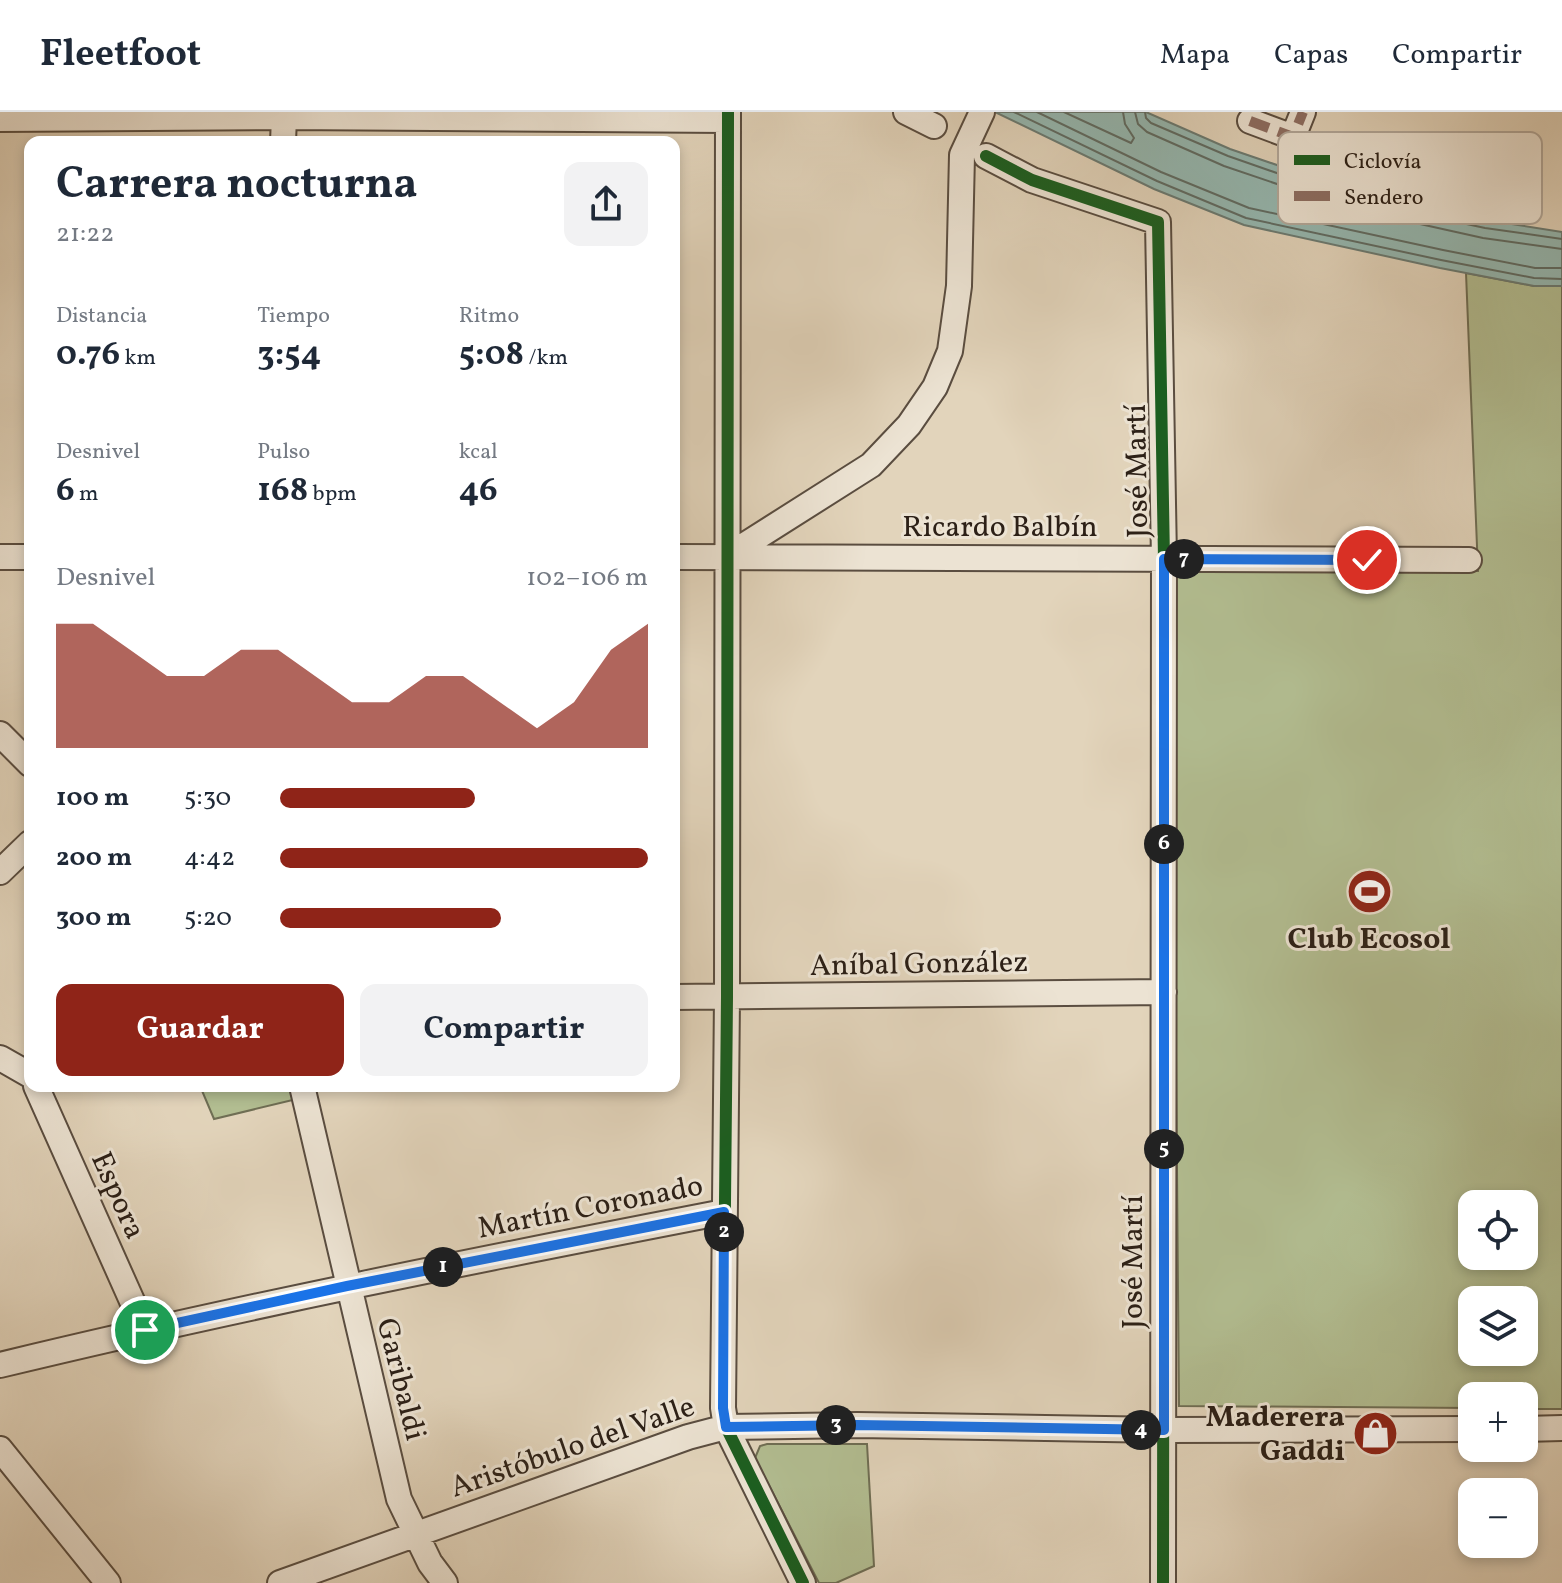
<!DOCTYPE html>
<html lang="es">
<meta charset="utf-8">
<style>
:root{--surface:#fff;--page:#f2f2f3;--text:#1f2937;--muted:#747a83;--line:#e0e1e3;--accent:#8f2418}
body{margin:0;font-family:Vollkorn,serif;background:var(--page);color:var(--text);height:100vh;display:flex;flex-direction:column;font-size:30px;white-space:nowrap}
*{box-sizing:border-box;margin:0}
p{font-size:26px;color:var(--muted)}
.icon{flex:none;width:44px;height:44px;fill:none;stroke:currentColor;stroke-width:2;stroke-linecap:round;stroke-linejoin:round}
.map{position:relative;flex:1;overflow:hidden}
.sheet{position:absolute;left:24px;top:24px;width:656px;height:956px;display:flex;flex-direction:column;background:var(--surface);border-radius:16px;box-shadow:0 4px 12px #0003}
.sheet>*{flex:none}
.controls{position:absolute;left:1458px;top:1078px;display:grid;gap:16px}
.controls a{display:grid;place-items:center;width:80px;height:80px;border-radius:16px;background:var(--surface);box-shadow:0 4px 12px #0003;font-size:40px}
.pin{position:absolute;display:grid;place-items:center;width:68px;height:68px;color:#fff;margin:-34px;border:4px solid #fff;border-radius:50%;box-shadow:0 2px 8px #0007}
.km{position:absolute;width:40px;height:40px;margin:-20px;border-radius:50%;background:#222;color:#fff;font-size:22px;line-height:40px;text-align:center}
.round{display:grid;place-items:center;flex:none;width:84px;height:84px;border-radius:16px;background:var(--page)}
.overview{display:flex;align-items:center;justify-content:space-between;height:136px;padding:0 32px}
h1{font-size:44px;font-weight:700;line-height:60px}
.stats{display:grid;grid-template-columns:repeat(3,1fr);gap:12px;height:136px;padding:8px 32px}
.stats div{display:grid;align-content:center}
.stats b{font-size:34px;font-weight:700}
.stats small{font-size:22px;font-weight:400}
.stats p{font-size:22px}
.chart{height:224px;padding:16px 32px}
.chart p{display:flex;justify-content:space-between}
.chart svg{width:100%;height:144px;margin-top:8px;fill:var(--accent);opacity:.7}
.button{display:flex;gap:16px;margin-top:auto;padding:16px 32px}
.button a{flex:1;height:92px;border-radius:16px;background:var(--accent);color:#fff;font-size:32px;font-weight:700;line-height:92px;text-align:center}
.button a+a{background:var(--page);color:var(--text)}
ul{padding:0 32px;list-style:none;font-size:26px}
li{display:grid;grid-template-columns:128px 96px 1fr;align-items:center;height:60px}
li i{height:20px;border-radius:10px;background:var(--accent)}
header{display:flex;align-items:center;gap:48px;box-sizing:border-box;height:112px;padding:0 40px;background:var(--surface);border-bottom:2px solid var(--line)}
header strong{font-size:38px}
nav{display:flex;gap:44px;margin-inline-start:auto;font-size:28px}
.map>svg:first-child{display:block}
.green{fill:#b2bd91;stroke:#6f6e54;stroke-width:2;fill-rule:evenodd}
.water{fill:#95b8b1;stroke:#6b7b73;stroke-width:2}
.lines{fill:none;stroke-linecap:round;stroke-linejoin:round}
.shore{stroke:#606c64;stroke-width:2}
.minor-casing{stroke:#5a4d40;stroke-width:28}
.minor{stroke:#ece3d3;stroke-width:24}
.quiet{stroke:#8d6e63;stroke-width:10;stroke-dasharray:20 10;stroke-linecap:butt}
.cycleway-casing{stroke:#ece3d3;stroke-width:17}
.cycleway{stroke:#1b5e20;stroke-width:12}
.route-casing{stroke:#fff;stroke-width:16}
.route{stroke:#1a73e8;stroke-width:10}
.labels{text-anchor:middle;stroke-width:6;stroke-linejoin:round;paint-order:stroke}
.street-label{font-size:30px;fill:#2c2017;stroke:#ece3d3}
.poi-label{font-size:30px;font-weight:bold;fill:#2c2017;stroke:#ece3d3}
.key{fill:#ece3d3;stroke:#b2a89b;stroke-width:2}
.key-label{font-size:22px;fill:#2c2017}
</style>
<header>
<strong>Fleetfoot</strong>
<nav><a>Mapa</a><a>Capas</a><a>Compartir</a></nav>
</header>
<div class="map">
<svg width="1562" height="1471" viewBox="0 0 1562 1471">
<rect width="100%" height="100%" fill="#e2d4bb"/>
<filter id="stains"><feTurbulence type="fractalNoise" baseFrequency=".0025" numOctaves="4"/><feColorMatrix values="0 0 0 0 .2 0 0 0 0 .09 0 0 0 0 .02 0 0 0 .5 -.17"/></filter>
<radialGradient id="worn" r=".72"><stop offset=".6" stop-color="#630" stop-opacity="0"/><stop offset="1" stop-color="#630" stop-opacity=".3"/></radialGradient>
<path class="green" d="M1466,161L1534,174H1562V1297H1524V1284H1472V1296L1179,1294L1172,469L1184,458L1478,459ZM1472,1092H1524V1144H1472ZM1472,1188H1524V1240H1472Z
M200,974H298L301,986L214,1007Z
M767,1332H867L874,1454L836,1471H819L755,1346L760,1334Z"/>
<path class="water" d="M995,0H1146L1230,37L1353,79L1486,108L1562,120V174H1534L1440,156L1244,113L1154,77Z"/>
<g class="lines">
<path class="shore" d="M1014,0L1157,69L1246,106L1441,148L1534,166L1562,167
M1037,0L1161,60L1249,96L1443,138L1535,156H1562
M1064,0L1131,31L1134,26L1125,12L1123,0
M1135,0L1138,12L1147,20L1224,54L1348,96L1483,126L1562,137
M1145,0L1146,6L1151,11L1228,44L1351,87L1485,116L1562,127"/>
<defs>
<path id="minor" d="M728,0L727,885L723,1296L726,1315L803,1471
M906,0L934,14
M0,7L284,5L728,8
M1250,9L1293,25L1303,0
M283,30L284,5
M986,44L1032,68L1158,110L1164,447L1163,1471
M0,445H30
M674,445L1469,448
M726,445L871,353L909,313L935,275L950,239L959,174L962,43L982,0
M0,622L30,652
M0,760L30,731
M674,885L1164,880
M0,946L30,963
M36,974L145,1218
M302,974L399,1387L430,1451L445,1471
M0,1253C240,1195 481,1147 724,1100
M1524,1317L1562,1316
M0,1337L108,1471
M280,1471L688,1325L726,1315L857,1313L1164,1318L1472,1317"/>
</defs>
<use href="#minor" class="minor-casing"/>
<use href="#minor" class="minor"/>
<path class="quiet" d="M1250,9L1293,25L1303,0"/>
<defs>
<path id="cycleway" d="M728,0L727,885L723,1296L726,1315L803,1471
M986,44L1032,68L1158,110L1164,447L1163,1471"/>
</defs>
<use href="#cycleway" class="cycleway-casing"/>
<use href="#cycleway" class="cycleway"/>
</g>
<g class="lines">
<defs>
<path id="route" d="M145,1218L347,1174L724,1100L723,1296L726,1315L857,1313L1164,1318V447L1367,448"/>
</defs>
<use href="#route" class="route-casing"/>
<use href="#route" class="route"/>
</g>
<defs>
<symbol id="stadium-disc" viewBox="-11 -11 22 22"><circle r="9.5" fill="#8f2418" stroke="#ece3d3"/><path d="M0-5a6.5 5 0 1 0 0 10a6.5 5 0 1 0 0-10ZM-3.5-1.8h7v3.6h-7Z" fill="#fff"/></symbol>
<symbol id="shop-disc" viewBox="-11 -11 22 22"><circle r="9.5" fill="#8f2418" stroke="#ece3d3"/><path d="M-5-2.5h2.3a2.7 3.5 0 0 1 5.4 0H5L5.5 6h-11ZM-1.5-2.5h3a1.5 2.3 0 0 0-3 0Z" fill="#fff"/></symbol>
</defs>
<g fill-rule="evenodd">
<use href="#stadium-disc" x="1344" y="754" width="51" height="51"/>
<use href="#shop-disc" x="1350" y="1296" width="51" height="51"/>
</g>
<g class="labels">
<g class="street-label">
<text transform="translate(1136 359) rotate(-91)" y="10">José Martí</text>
<text x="1000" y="424">Ricardo Balbín</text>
<text transform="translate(919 851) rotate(-1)" y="10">Aníbal González</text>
<text transform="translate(119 1083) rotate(66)" y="10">Espora</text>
<text transform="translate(590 1094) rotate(-11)" y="10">Martín Coronado</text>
<text transform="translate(1132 1150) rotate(-90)" y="10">José Martí</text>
<text transform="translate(402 1267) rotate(76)" y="10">Garibaldi</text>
<text transform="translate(572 1334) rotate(-19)" y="10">Aristóbulo del Valle</text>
</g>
<g class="poi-label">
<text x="1369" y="836">Club Ecosol</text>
<text x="1345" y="1314" text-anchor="end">Maderera<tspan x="1345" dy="34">Gaddi</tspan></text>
</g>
</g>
<rect x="1278" y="20" width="264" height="92" rx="12" class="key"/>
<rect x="1294" y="43" width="36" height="10" fill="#1b5e20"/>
<rect x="1294" y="79" width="36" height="10" fill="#8d6e63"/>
<g class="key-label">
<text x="1344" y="56">Ciclovía</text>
<text x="1344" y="92">Sendero</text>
</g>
<rect width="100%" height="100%" filter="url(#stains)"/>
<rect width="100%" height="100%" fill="url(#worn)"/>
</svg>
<div class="controls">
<a><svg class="icon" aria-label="locate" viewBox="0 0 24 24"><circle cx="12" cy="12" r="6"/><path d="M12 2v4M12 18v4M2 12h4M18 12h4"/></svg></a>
<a><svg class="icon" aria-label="layers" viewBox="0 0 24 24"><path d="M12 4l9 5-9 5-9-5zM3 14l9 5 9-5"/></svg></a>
<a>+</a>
<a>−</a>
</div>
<div class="pin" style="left:145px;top:1218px;background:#1e9e55"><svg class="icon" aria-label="arrive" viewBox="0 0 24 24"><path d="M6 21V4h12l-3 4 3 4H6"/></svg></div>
<div class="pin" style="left:1367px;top:448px;background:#d93025"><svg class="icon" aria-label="check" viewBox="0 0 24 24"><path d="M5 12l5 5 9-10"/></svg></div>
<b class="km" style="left:443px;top:1155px">1</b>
<b class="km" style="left:724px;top:1120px">2</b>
<b class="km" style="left:836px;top:1313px">3</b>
<b class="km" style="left:1141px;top:1318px">4</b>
<b class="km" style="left:1164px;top:1037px">5</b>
<b class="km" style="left:1164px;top:732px">6</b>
<b class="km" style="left:1184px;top:447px">7</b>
<section class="sheet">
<div class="overview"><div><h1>Carrera nocturna</h1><p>21:22</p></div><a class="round"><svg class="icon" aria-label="share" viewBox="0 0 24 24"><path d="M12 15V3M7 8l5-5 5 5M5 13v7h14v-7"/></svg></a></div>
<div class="stats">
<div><p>Distancia</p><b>0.76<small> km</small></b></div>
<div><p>Tiempo</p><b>3:54</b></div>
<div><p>Ritmo</p><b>5:08<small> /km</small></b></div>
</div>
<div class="stats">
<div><p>Desnivel</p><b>6<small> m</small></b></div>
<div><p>Pulso</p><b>168<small> bpm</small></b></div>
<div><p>kcal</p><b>46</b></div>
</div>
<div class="chart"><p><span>Desnivel</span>102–106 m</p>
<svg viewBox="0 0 160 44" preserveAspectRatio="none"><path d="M0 44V6L10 6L20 14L30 22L40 22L50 14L60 14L70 22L80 30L90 30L100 22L110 22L120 30L130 38L140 30L150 14L160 6V44z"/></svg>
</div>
<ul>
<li><b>100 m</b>5:30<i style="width:53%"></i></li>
<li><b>200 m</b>4:42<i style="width:100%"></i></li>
<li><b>300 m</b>5:20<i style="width:60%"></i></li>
</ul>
<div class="button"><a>Guardar</a><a>Compartir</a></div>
</section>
</div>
